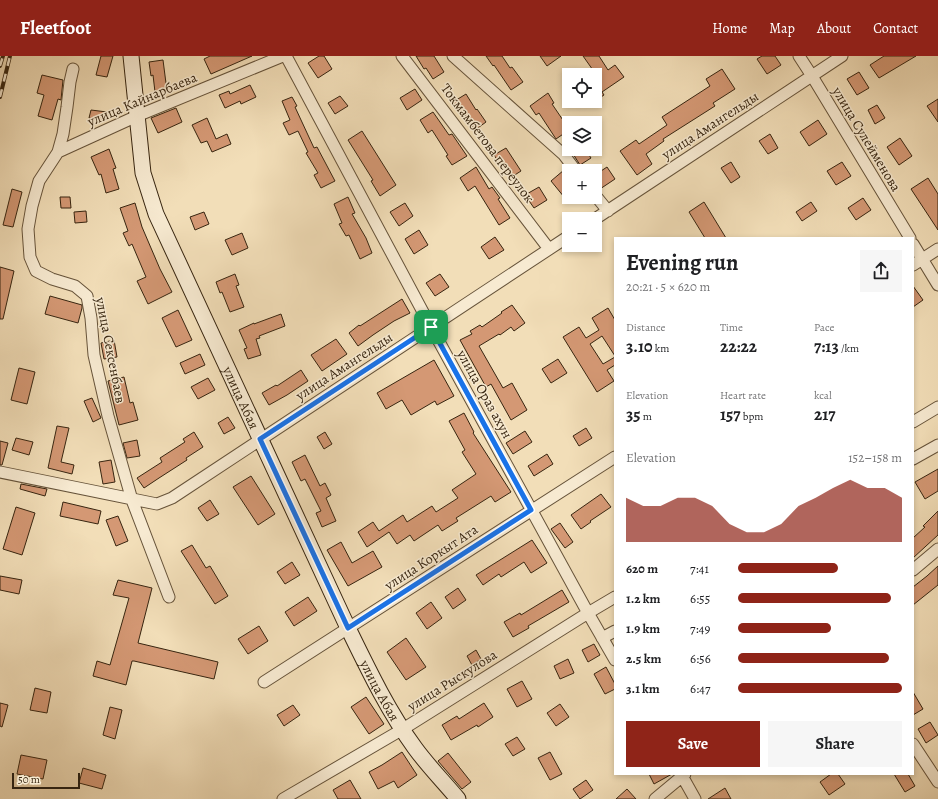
<!DOCTYPE html>
<meta charset="utf-8">
<style>
:root{--surface:#fff;--page:#f6f6f6;--text:#202124;--muted:#757577;--accent:#8f2418}
body{margin:0;font-family:Alegreya,serif;background:var(--page);color:var(--text);height:100vh;display:flex;flex-direction:column;font-size:15px;white-space:nowrap}
*{box-sizing:border-box;margin:0}
p{font-size:13px;color:var(--muted)}
.icon{flex:none;width:22px;height:22px;fill:none;stroke:currentColor;stroke-width:2;stroke-linecap:round;stroke-linejoin:round}
.map{position:relative;flex:1;overflow:hidden}
.panel{position:absolute;left:614px;top:181px;width:300px;height:538px;display:flex;flex-direction:column;background:var(--surface);border-radius:0px;box-shadow:0 2px 6px #0003}
.panel>*{flex:none}
.tools{position:absolute;left:562px;top:12px;display:grid;gap:8px}
.tools a{display:grid;place-items:center;width:40px;height:40px;border-radius:0px;background:var(--surface);box-shadow:0 2px 6px #0003;font-size:20px}
.scale{position:absolute;left:12px;bottom:10px;width:68px;box-sizing:border-box;padding-left:4px;border:2px solid #372510;border-top:0;font-size:11px;line-height:14px;white-space:nowrap;color:#372510;-webkit-text-stroke:3px #f7ead1;paint-order:stroke}
.pin{position:absolute;display:grid;place-items:center;width:34px;height:34px;color:#fff;margin:-17px;border-radius:8px;box-shadow:0 2px 6px #0006}
.round{display:grid;place-items:center;flex:none;width:42px;height:42px;border-radius:0px;background:var(--page)}
.summary{display:flex;align-items:center;justify-content:space-between;height:68px;padding:0 12px}
h1{font-size:22px;font-weight:700;line-height:30px}
.stats{display:grid;grid-template-columns:repeat(3,1fr);gap:6px;height:68px;padding:4px 12px}
.stats div{display:grid;align-content:center}
.stats b{font-size:17px;font-weight:700}
.stats small{font-size:11px;font-weight:400}
.stats p{font-size:11px}
.chart{height:112px;padding:8px 12px}
.chart p{display:flex;justify-content:space-between}
.chart svg{width:100%;height:72px;margin-top:4px;fill:var(--accent);opacity:.7}
.button{display:flex;gap:8px;margin-top:auto;padding:8px 12px}
.button a{flex:1;height:46px;border-radius:0px;background:var(--accent);color:#fff;font-size:16px;font-weight:700;line-height:46px;text-align:center}
.button a+a{background:var(--page);color:var(--text)}
ul{padding:0 12px;list-style:none;font-size:13px}
li{display:grid;grid-template-columns:64px 48px 1fr;align-items:center;height:30px}
li i{height:10px;border-radius:5px;background:var(--accent)}
header{display:flex;align-items:center;gap:24px;box-sizing:border-box;height:56px;padding:0 20px;background:var(--accent);color:#fff}
header strong{font-size:19px}
nav{display:flex;gap:22px;margin-inline-start:auto;font-size:14px}
.map>svg:first-child{display:block}
.building{fill:#d49874;stroke:#372510}
.lines{fill:none;stroke-linecap:round;stroke-linejoin:round}
.street-casing{stroke:#66533a;stroke-width:13}
.secondary-casing{stroke:#372510;stroke-width:17}
.street{stroke:#f7ead1;stroke-width:11}
.secondary{stroke:#f7ead1;stroke-width:15}
.rail-casing{stroke:#372510;stroke-width:4}
.rail{stroke:#f7ead1;stroke-width:2.5;stroke-dasharray:8;stroke-linecap:butt}
.route-casing{stroke:#fff;stroke-width:8}
.route{stroke:#1a73e8;stroke-width:5}
.labels{text-anchor:middle;stroke-width:3;stroke-linejoin:round;paint-order:stroke}
.street-label{font-size:14px;fill:#372510;stroke:#f7ead1}
</style>
<header>
<strong>Fleetfoot</strong>
<nav><a>Home</a><a>Map</a><a>About</a><a>Contact</a></nav>
</header>
<div class="map">
<svg width="938" height="743" viewBox="0 0 938 743">
<rect width="100%" height="100%" fill="#f2deb8"/>
<filter id="stains"><feTurbulence type="fractalNoise" baseFrequency=".005" numOctaves="4"/><feColorMatrix values="0 0 0 0 .2 0 0 0 0 .09 0 0 0 0 .02 0 0 0 .5 -.17"/></filter>
<radialGradient id="worn" r=".72"><stop offset=".6" stop-color="#630" stop-opacity="0"/><stop offset="1" stop-color="#630" stop-opacity=".3"/></radialGradient>
<path class="building" d="M101,0H113L107,21L96,19Z
M210,0H252L211,18L204,3Z
M319,0H324L332,13L318,22L308,7Z
M416,0H434L444,16L433,23L426,12L424,13Z
M486,0H502L510,12L512,11L523,26L511,34L494,9L493,10Z
M540,0H561L547,10Z
M583,0H599L608,14L615,9L624,21L602,36L604,39L595,45V17Z
M762,0H775L781,9L767,18L757,3Z
M884,0H916L879,22L870,9Z
M163,4L167,35L155,36L153,19L151,20L149,6Z
M722,13L735,33L713,47L715,50L663,83L664,85L646,98L652,108L637,119L620,95L636,84L639,88L667,69L662,61L710,30L706,23Z
M859,16L869,32L857,39L847,23Z
M42,19L63,24L61,44L58,43L52,64L38,60L44,39L37,37Z
M250,29L256,41L241,48L240,45L225,52L219,39L229,35L230,38Z
M415,33L422,44L407,54L400,42Z
M548,37L554,47L552,48L569,73V74L556,83L539,57L536,59L530,50Z
M466,38L476,54L477,53L486,66L475,74L464,57L461,59L453,46Z
M340,40L348,50L335,58L328,47Z
M292,41L297,50L295,51L314,92L317,91L335,125L321,132L314,119L318,117L306,97L308,96L298,75L289,79L283,67L290,64L282,45Z
M938,43V66L927,50Z
M877,49L885,62L875,68L868,54Z
M176,52L182,66L158,77L151,62Z
M91,54L107,56L105,65L89,62Z
M433,56L449,79L452,78L467,100L452,109L446,100L448,99L432,74L428,77L420,64Z
M207,62L216,83L227,78L231,88L212,96L207,85L201,87L192,69Z
M818,64L827,78L809,90L800,76Z
M362,75L396,129L380,140L371,125L373,124L348,84Z
M770,78L778,92L768,98L759,85Z
M900,82L912,100L899,109L887,91Z
M506,92L521,115L510,122L502,109L501,110L494,99Z
M109,93L116,112L113,113L119,133L106,137L101,118L99,119L91,101Z
M570,93H585L591,102L580,109Z
M731,106L740,121L731,127L721,112Z
M842,106L851,120L836,129L827,115Z
M476,111L489,133L492,131L500,142L498,143L510,162L499,169L475,130L468,135L460,122Z
M607,111L615,123L600,133L595,125V119Z
M564,114L569,120V147L551,125Z
M928,122L938,138V174L911,133Z
M539,131L547,144L534,152L525,139Z
M12,133L22,136L13,171L3,169Z
M60,141H70L71,152H61Z
M348,141L355,157L352,158L366,182L372,197L360,203L349,179L346,180L339,168L342,167L334,148Z
M863,142L871,154L856,164L848,152Z
M704,146L726,182H705L689,156Z
M811,146L817,155L802,165L796,156Z
M135,147L142,171L160,213L172,236L148,248L137,225L146,221L132,188L129,190L123,177L128,175L120,152Z
M405,147L413,160L399,170L390,156Z
M86,155L87,166L75,167L74,156Z
M204,156L209,168L195,174L190,161Z
M419,174L428,189L414,198L405,183Z
M242,177L248,192L232,199L225,184Z
M495,181L504,194L489,203L481,191Z
M0,211L14,215L3,263H0Z
M235,218L239,229L236,230L244,251L230,256L222,236L220,237L216,226Z
M440,218L449,231L435,240L426,227Z
M913,230L923,244L913,251Z
M50,240L82,249V252L78,267L45,258Z
M402,243L410,257L394,265L373,279L358,290L349,277L359,269L360,270Z
M512,249L525,267L514,275L511,271L500,279L499,278L479,290L503,332L512,327L527,354L511,364L491,328L486,331L460,284L472,278L470,275L480,269L482,271L502,257L501,256Z
M608,252L615,264V300L602,280L590,288L603,308L615,301V309L607,314L614,325L597,336L563,281L579,271L586,282L599,274L592,262Z
M178,254L192,284L176,291L162,262Z
M281,258L285,270L259,280L260,282L256,283L261,299L248,303L244,293L247,292L239,274L254,267V268Z
M336,283L347,298L322,315L311,299Z
M114,284L117,301L104,303L101,287Z
M200,298L205,309L185,318L180,307Z
M558,303L567,317L551,327L542,313Z
M434,304L454,340L437,349L435,345L411,359L402,344L386,353L377,337Z
M19,312L35,316L27,348L11,344Z
M301,314L308,325L287,339L269,349L262,337L276,329L277,330Z
M124,321L130,347L133,346L138,364L119,369L108,325Z
M208,322L215,334L198,343L191,331Z
M92,342L101,362L93,366L84,345Z
M464,357L474,376L473,377L511,436L495,446L491,440L456,462L458,465L442,475L438,469L414,485L410,479L397,488L389,476L367,491L358,476L373,466L379,475L403,459L407,466L432,450L436,456L458,442L452,434L476,418L462,396L465,394L449,365Z
M228,361L235,372L224,378L218,367Z
M57,370L69,372L61,406L74,409L72,418L48,412Z
M586,372L592,382L579,390L573,380Z
M525,375L532,386L513,398L506,387Z
M194,376L203,391L186,402L187,404L159,422L144,432L137,422L162,406L160,402L185,386L183,383Z
M325,376L332,388L324,393L317,381Z
M16,382L33,386L29,399L12,394Z
M137,384L140,400L127,402L123,387Z
M0,385L8,387L2,409H0Z
M547,398L553,408L534,420L528,410Z
M305,399L320,430L325,427L331,439L326,442L336,465L322,471L316,457L321,455L305,423L301,425L292,406Z
M111,404L115,426L103,428L99,406Z
M938,413V435L925,443L915,426Z
M251,420L275,458L258,469L233,431Z
M21,428L47,433L45,440L20,433Z
M601,438L611,451L590,465L591,466L581,473L571,459Z
M210,444L219,458L207,465L198,452Z
M63,446L101,455L98,468L60,460Z
M16,451L35,457L22,499L3,493Z
M938,455V479L913,502V482L925,471L923,470Z
M118,460L128,485L116,490L106,464Z
M560,467L573,486L565,492L551,473Z
M532,484L547,507L531,517L524,506L501,521L499,518L483,529L476,519Z
M341,486L352,507L373,495L382,511L348,530L327,494Z
M192,489L206,512L210,510L228,540L215,548L181,495Z
M292,506L300,519L285,528L277,516Z
M938,510V529L913,549V531L927,520Z
M0,520L22,524L19,538L0,534Z
M118,524L152,532L138,587L218,606L214,623L134,605H132L126,629L93,620L97,605L110,609L129,542L113,539Z
M458,532L466,544L453,553L445,541Z
M562,534L569,546L528,570L529,572L513,581L504,566L520,557L521,559Z
M308,541L317,555L294,570L285,556Z
M431,546L442,562L427,573L416,557Z
M259,570L268,585L248,598L238,583Z
M406,582L426,611L406,624L387,596Z
M594,588L600,599L588,606L582,594Z
M476,594L481,603L472,609L467,600Z
M568,603L574,617L560,623L554,610Z
M606,611L615,628V633L605,638L594,618Z
M522,625L532,643L517,651L507,633Z
M35,632L51,636L47,657L30,654Z
M913,636L923,653L913,659Z
M366,641L384,668L369,678L351,651Z
M0,647L8,649L2,671L0,670Z
M484,647L493,661L478,671L477,669L451,684L442,669L457,660L459,663Z
M560,648L569,661L556,670L547,657Z
M293,649L300,659L284,670L277,659Z
M110,651L122,654L115,683L103,679Z
M930,666L938,679L926,687L918,673Z
M517,681L525,693L513,700L505,688Z
M402,696L417,719L398,732L394,725L378,733L369,716L382,709Z
M550,696L562,718L550,724L538,702Z
M448,697L471,726L462,733L438,705Z
M21,699L47,704L43,723L17,718Z
M83,712L106,719L102,733L79,727Z
M649,718H672L654,728Z
M831,718H838L845,728L829,739L820,726Z
M894,718H908L915,730L905,736Z
M350,724L361,743H338L333,734Z
M586,724L593,734L580,743L573,733Z
M725,732L731,743H708Z
M627,733L636,743H616Z"/>
<g class="lines">
<defs>
<path id="street" d="M286,0L431,271L588,557L615,604
M402,0L549,193
M453,0L564,99L576,115
M799,0L812,20L910,182
M73,13L70,26L67,51L63,78L58,96L39,125L32,150L28,173L30,201L36,215L52,223L75,230L87,240L91,262L94,299L108,360L132,444L169,541
M58,96L137,60L283,0
M595,139L608,155
M595,163L842,0
M913,188L938,229
M913,209L938,193
M913,366L938,351
M913,403L938,389
M0,416L157,448L172,442L569,180
M913,514L938,493
M602,582L615,575
M264,626L615,401
M913,688L938,726
M681,718L695,743
M283,743L403,673L588,557L615,541
M655,743L685,718"/>
<g id="secondary">
<path id="s1" d="M131,0L143,117L156,158L348,572C368,613 388,655 415,692C428,710 444,726 458,743"/>
</g>
</defs>
<use href="#street" class="street-casing"/>
<use href="#secondary" class="secondary-casing"/>
<use href="#street" class="street"/>
<use href="#secondary" class="secondary"/>
<defs>
<path id="rail" d="M0,10L3,0
M0,41L10,0"/>
</defs>
<use href="#rail" class="rail-casing"/>
<use href="#rail" class="rail"/>
</g>
<g class="lines">
<defs>
<path id="route" d="M431,271L531,454L348,572L260,383Z"/>
</defs>
<use href="#route" class="route-casing"/>
<use href="#route" class="route"/>
</g>
<g class="labels">
<g class="street-label">
<text transform="translate(142 43) rotate(-23)" y="5">улица Кайнарбаева</text>
<text transform="translate(710 69) rotate(-33)" y="5">улица Амангельды</text>
<text transform="translate(867 83) rotate(59)" y="5">улица Сулейменова</text>
<text transform="translate(488 87) rotate(53)" y="5">Токмамбетова переулок</text>
<text transform="translate(111 294) rotate(79)" y="5">улица Сексенбаев</text>
<text transform="translate(344 310) rotate(-33)" y="5">улица Амангельды</text>
<text transform="translate(485 338) rotate(61)" y="5">улица Ораз ахун</text>
<text dy="5" stroke="none"><textPath href="#s1" startOffset="363">улица Абая</textPath></text>
<text transform="translate(431 501) rotate(-33)" y="5">улица Коркыт Ата</text>
<text transform="translate(452 624) rotate(-32)" y="5">улица Рыскулова</text>
<text dy="5" stroke="none"><textPath href="#s1" startOffset="687">улица Абая</textPath></text>
</g>
</g>
<rect width="100%" height="100%" filter="url(#stains)"/>
<rect width="100%" height="100%" fill="url(#worn)"/>
</svg>
<div class="tools">
<a><svg class="icon" aria-label="locate" viewBox="0 0 24 24"><circle cx="12" cy="12" r="6"/><path d="M12 2v4M12 18v4M2 12h4M18 12h4"/></svg></a>
<a><svg class="icon" aria-label="layers" viewBox="0 0 24 24"><path d="M12 4l9 5-9 5-9-5zM3 14l9 5 9-5"/></svg></a>
<a>+</a>
<a>−</a>
</div>
<div class="scale">50 m</div>
<div class="pin" style="left:431px;top:271px;background:#1e9e55"><svg class="icon" aria-label="arrive" viewBox="0 0 24 24"><path d="M6 21V4h12l-3 4 3 4H6"/></svg></div>
<section class="panel">
<div class="summary"><div><h1>Evening run</h1><p>20:21 · 5 × 620 m</p></div><a class="round"><svg class="icon" aria-label="share" viewBox="0 0 24 24"><path d="M12 15V3M7 8l5-5 5 5M5 13v7h14v-7"/></svg></a></div>
<div class="stats">
<div><p>Distance</p><b>3.10<small> km</small></b></div>
<div><p>Time</p><b>22:22</b></div>
<div><p>Pace</p><b>7:13<small> /km</small></b></div>
</div>
<div class="stats">
<div><p>Elevation</p><b>35<small> m</small></b></div>
<div><p>Heart rate</p><b>157<small> bpm</small></b></div>
<div><p>kcal</p><b>217</b></div>
</div>
<div class="chart"><p><span>Elevation</span>152–158 m</p>
<svg viewBox="0 0 160 44" preserveAspectRatio="none"><path d="M0 44V17L10 22L20 22L30 17L40 17L50 22L60 33L70 38L80 38L90 33L100 22L110 17L120 11L130 6L140 11L150 11L160 17V44z"/></svg>
</div>
<ul>
<li><b>620 m</b>7:41<i style="width:61%"></i></li>
<li><b>1.2 km</b>6:55<i style="width:93%"></i></li>
<li><b>1.9 km</b>7:49<i style="width:57%"></i></li>
<li><b>2.5 km</b>6:56<i style="width:92%"></i></li>
<li><b>3.1 km</b>6:47<i style="width:100%"></i></li>
</ul>
<div class="button"><a>Save</a><a>Share</a></div>
</section>
</div>
